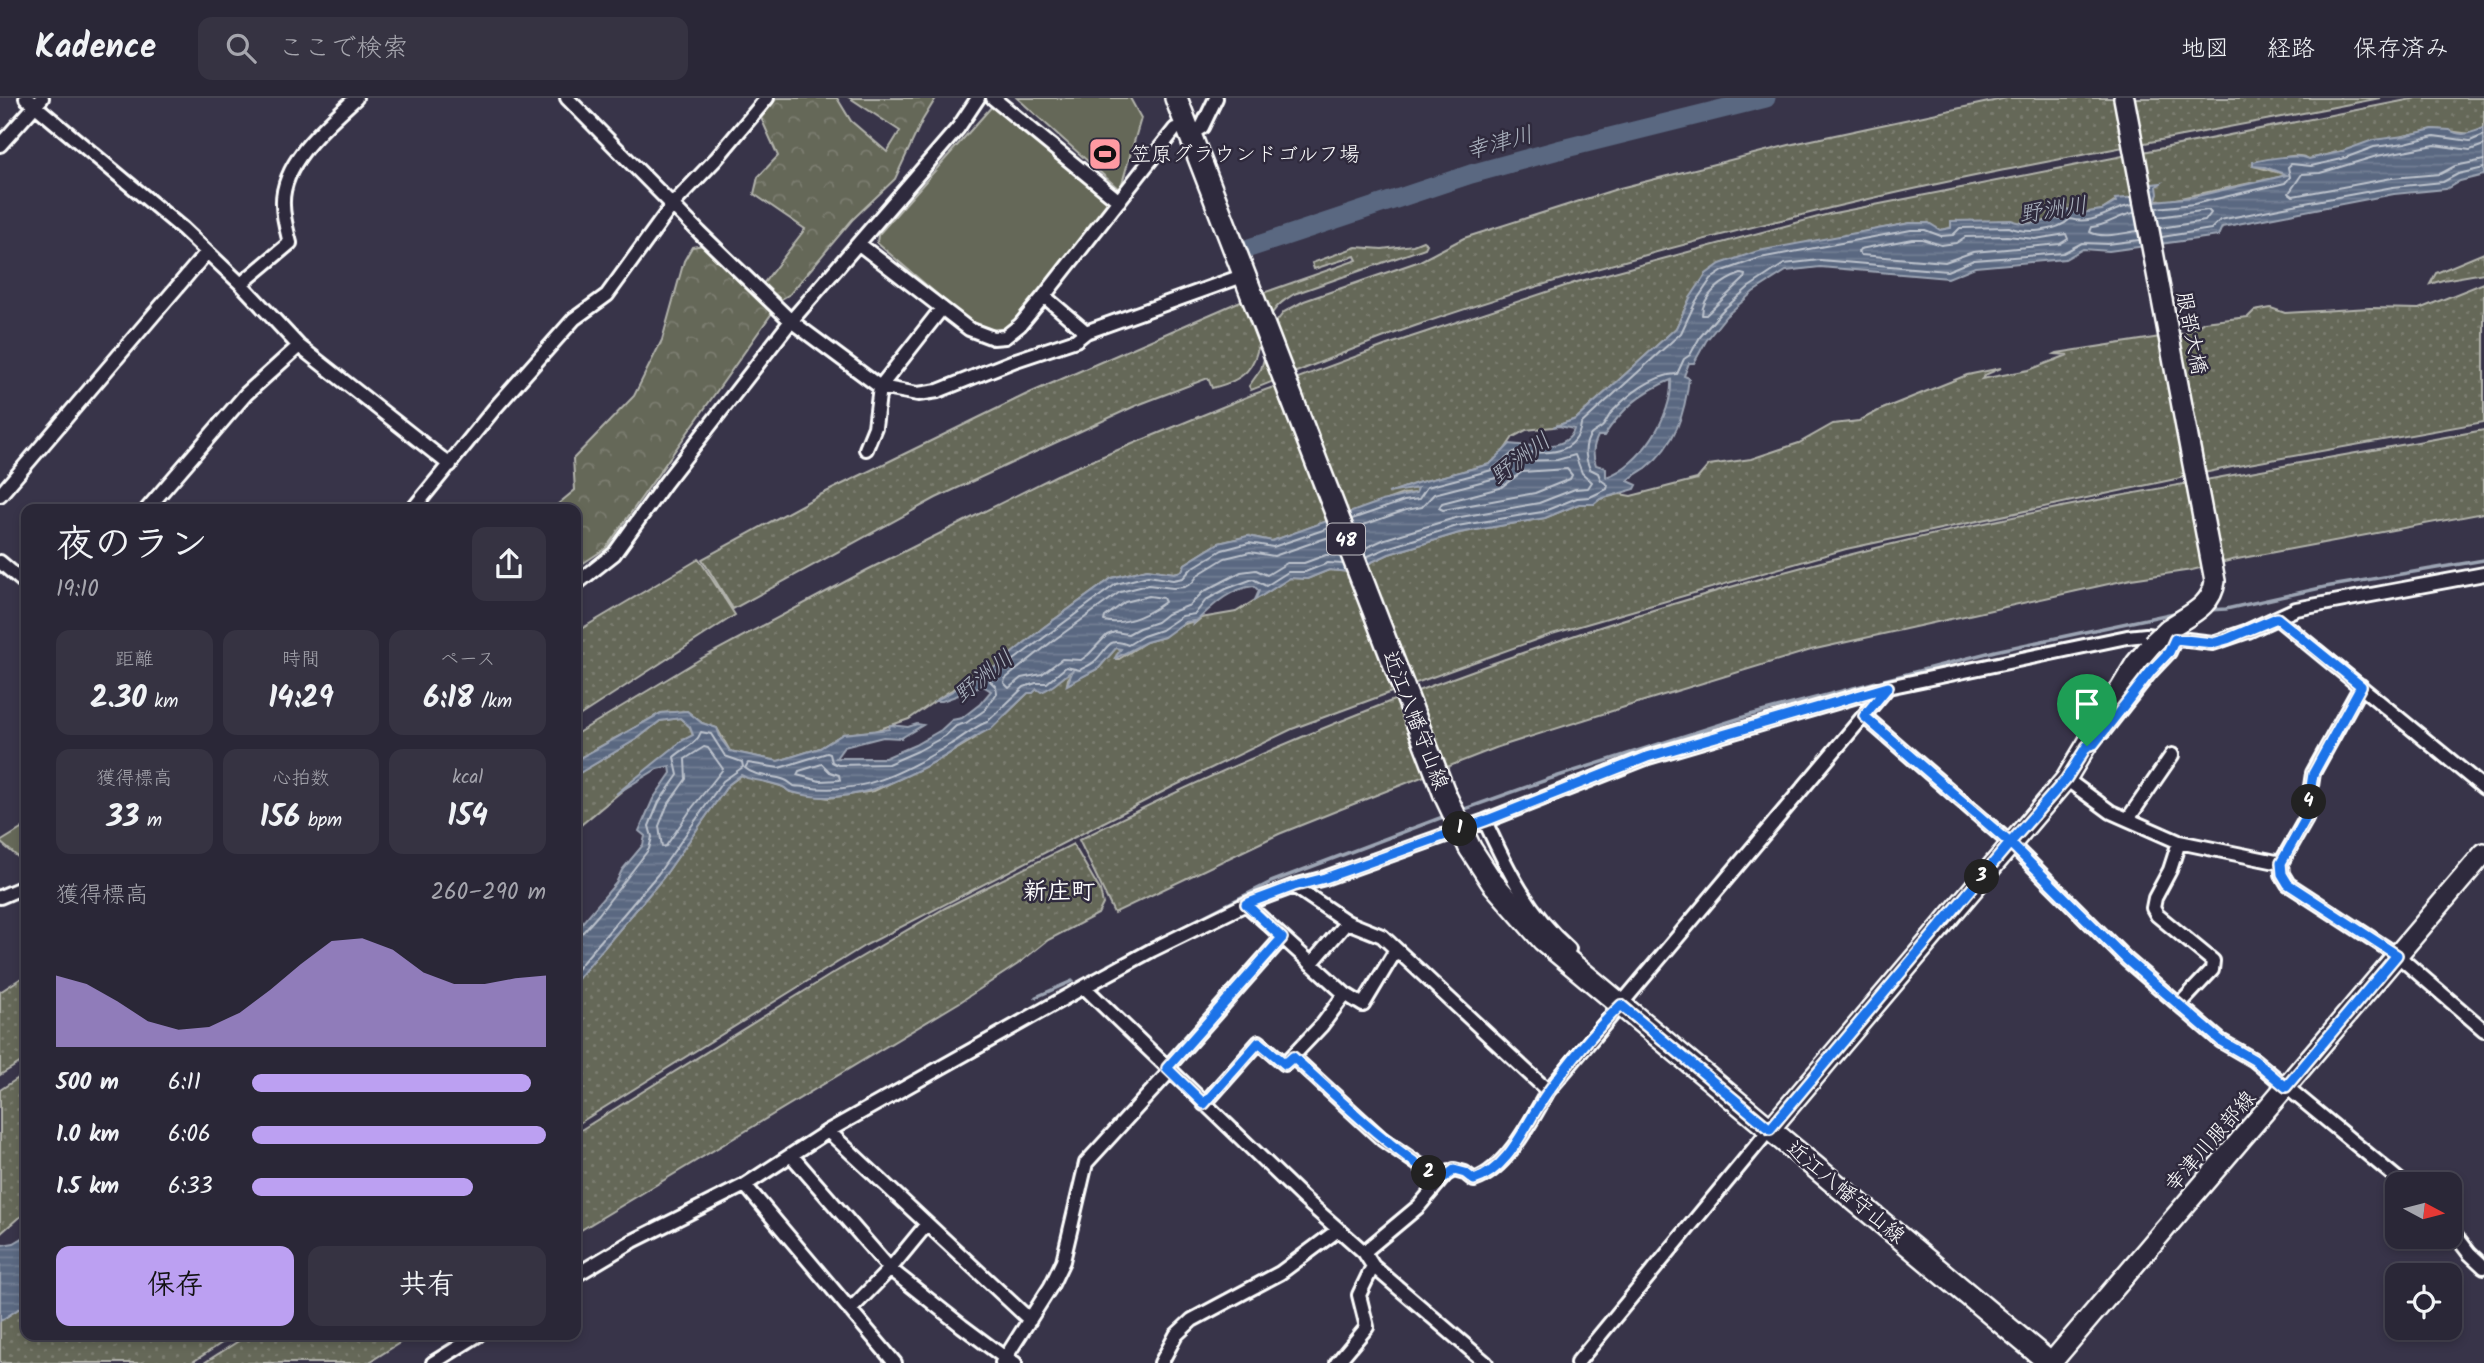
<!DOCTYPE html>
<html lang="ja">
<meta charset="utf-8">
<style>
:root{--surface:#2a2737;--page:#363342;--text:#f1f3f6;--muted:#a5a5ad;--line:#464452;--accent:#bca0f2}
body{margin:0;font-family:Kalam,"Klee One",sans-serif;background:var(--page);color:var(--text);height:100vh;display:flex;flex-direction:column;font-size:26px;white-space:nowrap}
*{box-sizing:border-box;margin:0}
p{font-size:23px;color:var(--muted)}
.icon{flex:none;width:38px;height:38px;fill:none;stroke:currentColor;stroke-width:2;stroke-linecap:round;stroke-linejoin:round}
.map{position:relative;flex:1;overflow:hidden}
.drawer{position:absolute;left:21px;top:406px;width:560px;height:836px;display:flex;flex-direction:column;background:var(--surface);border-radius:14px;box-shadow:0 4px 10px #0003,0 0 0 2px var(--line)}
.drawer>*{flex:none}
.needle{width:46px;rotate:97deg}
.tools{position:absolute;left:2385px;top:1074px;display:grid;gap:14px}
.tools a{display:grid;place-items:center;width:77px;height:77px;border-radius:14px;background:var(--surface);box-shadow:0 4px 10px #0003,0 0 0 2px var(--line);font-size:35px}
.pin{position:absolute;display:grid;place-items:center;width:60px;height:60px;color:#fff;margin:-72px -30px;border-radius:50% 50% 50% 0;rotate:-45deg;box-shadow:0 0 7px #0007}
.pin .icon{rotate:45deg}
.km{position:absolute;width:35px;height:35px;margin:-18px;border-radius:50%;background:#222;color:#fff;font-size:19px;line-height:35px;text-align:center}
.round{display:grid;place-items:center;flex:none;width:74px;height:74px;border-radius:14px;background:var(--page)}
.headline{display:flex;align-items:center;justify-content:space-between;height:119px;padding:0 35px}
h1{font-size:38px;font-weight:600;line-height:52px}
.stats{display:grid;grid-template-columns:repeat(3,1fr);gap:10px;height:119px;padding:7px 35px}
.stats div{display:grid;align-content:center;border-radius:14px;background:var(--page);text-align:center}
.stats b{font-size:30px;font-weight:600}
.stats small{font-size:19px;font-weight:400}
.stats p{font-size:19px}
.chart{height:196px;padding:14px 35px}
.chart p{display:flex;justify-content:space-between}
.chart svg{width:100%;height:126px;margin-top:7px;fill:var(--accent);opacity:.7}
.primary-button{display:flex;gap:14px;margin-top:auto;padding:14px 35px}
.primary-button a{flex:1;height:80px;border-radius:14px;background:var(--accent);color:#111;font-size:28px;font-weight:600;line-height:80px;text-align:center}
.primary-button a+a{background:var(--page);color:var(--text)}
ul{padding:0 35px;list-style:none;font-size:23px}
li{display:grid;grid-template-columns:112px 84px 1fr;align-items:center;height:52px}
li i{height:18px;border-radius:9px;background:var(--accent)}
header{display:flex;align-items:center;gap:42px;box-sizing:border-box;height:98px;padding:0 35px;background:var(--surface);border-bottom:2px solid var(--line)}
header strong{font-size:33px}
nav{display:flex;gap:38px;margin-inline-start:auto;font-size:24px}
.search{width:490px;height:63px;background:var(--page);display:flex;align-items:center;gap:18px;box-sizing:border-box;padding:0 24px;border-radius:14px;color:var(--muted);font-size:26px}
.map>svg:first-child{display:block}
.grass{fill:url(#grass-dots);stroke:#b2b3ac;stroke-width:2}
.forest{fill:url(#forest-crowns);stroke:#b2b3ac;stroke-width:2}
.pitch{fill:#656758;stroke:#b2b3ac;stroke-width:2}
.water{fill:url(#water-rules);stroke:#9ca4b3;stroke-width:2;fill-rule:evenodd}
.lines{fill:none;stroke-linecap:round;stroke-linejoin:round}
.shore{stroke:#bdc3cd;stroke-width:2}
.stream{stroke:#9ca4b3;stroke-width:3.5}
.river{stroke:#5a6881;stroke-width:19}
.street-casing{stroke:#fff;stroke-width:18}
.secondary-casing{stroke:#fff;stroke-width:24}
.primary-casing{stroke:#fff;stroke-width:26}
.street{stroke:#2f2a3d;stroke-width:12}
.secondary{stroke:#2f2a3d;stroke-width:19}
.primary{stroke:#2f2a3d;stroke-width:21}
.secondary-bridge-casing{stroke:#fff;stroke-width:24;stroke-linecap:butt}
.primary-bridge-casing{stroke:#fff;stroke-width:26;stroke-linecap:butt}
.secondary-bridge{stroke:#2f2a3d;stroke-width:19}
.primary-bridge{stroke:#2f2a3d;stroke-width:21}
.route-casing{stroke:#fff;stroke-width:14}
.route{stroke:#1a73e8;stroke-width:9}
.labels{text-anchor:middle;stroke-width:5;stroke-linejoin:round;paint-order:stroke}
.shield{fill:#2f2a3d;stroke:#c1bfc5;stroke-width:2}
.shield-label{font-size:19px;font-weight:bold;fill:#fff}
.poi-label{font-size:21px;fill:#fff;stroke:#2f2a3d;text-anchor:start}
.street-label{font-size:21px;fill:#fff;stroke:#2f2a3d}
.water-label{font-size:23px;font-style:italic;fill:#acb4c0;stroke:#2f2a3d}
.quarter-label{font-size:24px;font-weight:bold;fill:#fff;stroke:#2f2a3d}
</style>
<header>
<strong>Kadence</strong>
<div class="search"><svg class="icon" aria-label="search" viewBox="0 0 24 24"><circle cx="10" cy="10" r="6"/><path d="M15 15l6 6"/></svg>ここで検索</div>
<nav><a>地図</a><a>経路</a><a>保存済み</a></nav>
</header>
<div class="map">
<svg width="2484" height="1265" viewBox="0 0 2484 1265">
<defs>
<pattern id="grass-dots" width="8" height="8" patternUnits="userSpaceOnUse" patternTransform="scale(1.75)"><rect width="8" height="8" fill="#656758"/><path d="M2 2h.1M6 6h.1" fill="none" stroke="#7c7e71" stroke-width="1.8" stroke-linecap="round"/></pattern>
<pattern id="forest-crowns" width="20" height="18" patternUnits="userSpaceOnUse" patternTransform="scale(1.75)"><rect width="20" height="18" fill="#656758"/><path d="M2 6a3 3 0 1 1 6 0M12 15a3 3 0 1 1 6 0" fill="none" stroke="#7c7e71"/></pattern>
<pattern id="water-rules" width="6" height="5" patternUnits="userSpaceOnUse" patternTransform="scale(1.75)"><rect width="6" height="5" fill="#5a6881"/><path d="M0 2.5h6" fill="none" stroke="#737f94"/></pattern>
</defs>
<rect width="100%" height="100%" fill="#383449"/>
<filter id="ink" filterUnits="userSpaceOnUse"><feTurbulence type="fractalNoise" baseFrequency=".0143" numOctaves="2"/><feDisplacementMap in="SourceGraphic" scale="14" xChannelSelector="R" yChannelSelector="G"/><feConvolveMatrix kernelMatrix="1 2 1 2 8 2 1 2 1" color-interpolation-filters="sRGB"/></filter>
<g filter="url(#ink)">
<path class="grass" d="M2007,0H2380C2190,38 1998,69 1810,115C1677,147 1544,183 1415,228C1360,247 1305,271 1251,292L1249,288L1261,271L1274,227L1284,214L1304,203L1420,163L1464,140L1620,90L1793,46Z
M2417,0H2484V30L2471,36L2433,31L2309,61C2293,52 2275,65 2258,63L2253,68L2288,77L2166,103L2137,99L2126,101L2116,103L2102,112L2076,116L2071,112L2059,114L2063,120L2035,125L1951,124V130L1940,132L1910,125L1821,142L1690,200L1676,230L1576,321L1553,329L1526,332L1513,339L1501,357L1490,366L1417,385L1395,393L1419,390L1417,395L1403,396L1272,443L1248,438L1219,445L1185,466L1182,473L1174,475L1147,471L1112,480L1044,529L995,569L948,594L909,621L874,633L843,636L820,650L778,663L730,653L717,630L702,625L687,613L661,615L576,662V636L702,560L867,472L1057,377L1249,298L1387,247L1577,184L1829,116Z
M1423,143L1427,146L1425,150L1294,196C1286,201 1278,206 1273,214C1249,250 1268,277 1212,290L1208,280L1135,308L936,400L733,511L702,461L818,398L1025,297L1243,202L1357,162L1355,158L1314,171L1312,165L1356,149L1382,151L1413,147Z
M2484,155V175L2443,182L2430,186L2436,175Z
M2484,185V324L2232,369L1846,451L1552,536L1424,582L1292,631L1172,689L864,848L576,1027V883L663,780L728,687L742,677L784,689L790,694L829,700L874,693L940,661L974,641L983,633L991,631L1028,595L1057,584L1073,572L1074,573L1068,581L1067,586L1099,570L1116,550L1121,551L1115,561H1119L1146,544L1164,539L1173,530L1194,523V526L1201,520L1236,514L1290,480L1307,481L1329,472L1350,474L1389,456L1459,435L1545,420L1579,406H1594L1600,401L1620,396L1631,398L1697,381L1709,367L1751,361L1799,345L1833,326L1859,323L1880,312L1967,277L2001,270L1987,276L1982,281L2029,272L2068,257L2055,256L2057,255L2186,235L2204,224L2248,219L2254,213L2271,210L2285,215L2370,210L2419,211Z
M2484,332V415L2232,462L2192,472L2131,481L1811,552L1647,602L1498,649L1381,695L1279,736L1114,815L1079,742C1164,698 1252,659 1341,623C1512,554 1688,497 1868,452C2070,402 2278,370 2484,332Z
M699,461L735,517L576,620V534Z
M680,620L690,629L693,638L683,642L576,731V677L637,641L660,623Z
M1073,746L1100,792L1103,806L1098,816L1048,842L1018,866L960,904L576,1135V1035L832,876L945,810Z
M26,877V961L0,977V894Z
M26,975V1116L18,1120L0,1136V992Z
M26,1206V1237H234L191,1265H0V1223Z
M248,1237H412L368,1265H204Z"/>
<path class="forest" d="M777,0H837L851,23L887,54L900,33L850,0H936L922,23L895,81L852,122L790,196L778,203L763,186L805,131L754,96L758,79L778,58L761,20Z
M704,147L772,215L606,450L576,470V411H552L575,392L573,361L634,298L662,242L684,163L692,149Z
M26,728V764H24L0,744Z"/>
<path class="pitch" d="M1017,0H1130L1141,20L1120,92Z
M994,6L1110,99L1111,106L1015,226C999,234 988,233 972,226L877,145L878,137Z"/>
<path class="water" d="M2484,30V77L2460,83L2446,91L2394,96L2222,129L2218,138L2109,153L2083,151L2065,161L1975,169L1948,180L1820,169L1786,173L1753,194L1726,218L1706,243L1694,265H1689L1684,278L1689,280C1685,315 1676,346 1646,370C1640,374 1633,377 1628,383L1637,387L1635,391L1600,401L1594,406H1579L1545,420L1459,435L1389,456L1350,474L1329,472L1307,481L1290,480L1255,502L1259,493L1254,488C1227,491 1211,510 1192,527L1194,523L1185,524L1164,539L1146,544L1114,561L1121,551L1116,550L1099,570L1067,587L1073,572C1061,580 1054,590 1041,594L1037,591L1033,595H1028L991,631C980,634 953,654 940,661C895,685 845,710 792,694C786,693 789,692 783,689C773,684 758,683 747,680L741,677L728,687L663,780L576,883V832L616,785L622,772L643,747L645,738L639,733L653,701L671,675L670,668L657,671L616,696L683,642L693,637L690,629L680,620L660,623L637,641L576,677V662L661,615L687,613L702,625L717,630L721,641L730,653L778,663L820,650L843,636L889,631L890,627L908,629L917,626L923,627L901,640L883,639L844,649L836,660H885L915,647L941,632L952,622L962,620L980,606L991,593L983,588L942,603H935L995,569L1044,529L1112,480L1147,471L1174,475L1182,473L1185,466L1219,445L1248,438L1272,443L1382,403L1416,395L1418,390L1388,395L1417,385L1490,366L1510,346C1529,348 1568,354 1574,331L1559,328L1553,329L1576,321L1676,230L1690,200L1706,176L1720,166L1758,153L1910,125H1929L1940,132L1951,130V123L2011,122C2027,129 2046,123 2062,120L2058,114L2071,112L2076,116L2102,112L2116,104L2115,101L2137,99L2144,87L2161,85L2157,88L2158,96L2155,103L2193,99L2287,77L2265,69L2253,68V64C2265,61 2299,55 2309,61L2340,54L2373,42L2404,38L2433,31L2450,32C2461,40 2473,34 2484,30ZM1671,282C1673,318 1640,368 1606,379V370L1596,367C1592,356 1593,348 1598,338H1604C1621,312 1642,293 1671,282Z
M26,1138V1206L0,1223V1144L2,1147L14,1145Z"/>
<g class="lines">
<path class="shore" d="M2484,47L2470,52L2435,47L2377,58L2320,75L2302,76L2289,95L2293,98L2392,80L2440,76L2455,68L2484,62
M2156,110L2194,106L2285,85L2290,79L2288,69L2291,66L2311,68L2342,61L2374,49L2405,45L2434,38L2470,43L2484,37
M2134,115C2119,117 2108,127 2092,129L2090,134C2103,141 2123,135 2138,133
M2158,119L2208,112L2211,115L2205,123L2160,130
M2066,136L2068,141L2060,146L1973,154L1945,164L1861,157L1858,154L1860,151L1912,141H1922L1941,147L1956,145L1965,139L2007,138L2035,141Z
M2162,139L2211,131L2220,122L2294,107L2393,89L2443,84L2458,76L2484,70
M1741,176L1745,177L1744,181L1706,217H1702C1702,197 1723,182 1741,176Z
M1567,371L1572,377L1570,381L1535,395L1443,412L1439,410L1442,405L1500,390L1522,374Z
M1352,421L1404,403L1419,401L1427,389L1492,372L1514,354C1541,355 1577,360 1581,326L1681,235L1696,203L1711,181L1723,173L1760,160L1911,132H1925L1941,138L1953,137L1960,130L2009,129C2025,136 2057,134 2070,121C2095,128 2111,110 2133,107
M1329,430L1273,449L1249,445L1222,452L1192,470L1183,480L1173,482L1148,478L1116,486L991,579L990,583L996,589L997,595L985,612L966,625L956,628L945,638L918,653L888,666L838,667L832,664L830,656L827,655L779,670L748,665L745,670C755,679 772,677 785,682C788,683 791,686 794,688C798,689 801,688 805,689C861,698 904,674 951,646C962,640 975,628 987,624L1024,589L1036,585H1047L1066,569L1080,572C1085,569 1091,567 1095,563C1108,551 1107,538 1128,547L1143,538L1161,532L1182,518L1195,516L1206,502L1226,491L1253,481L1266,488L1288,474H1305L1328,465L1343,466
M1355,430L1406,412L1422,409L1434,396L1496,380L1517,363L1557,362L1575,357L1582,375L1592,384L1588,390L1575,391L1539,405L1455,420L1385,441L1363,451
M1332,438L1274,458L1250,454L1225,460L1199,476L1192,485L1185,489L1173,490L1148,487L1120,494L1054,542L1005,581L1004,585L1009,590L1021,580L1042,576L1062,561L1081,562L1088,557L1107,537L1115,534L1128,536L1139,530L1157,524L1167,516L1190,507L1203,494L1241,474L1256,472L1267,477L1287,465H1304L1326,457H1339
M1366,459L1387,450L1457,428L1542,414L1577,400L1590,399L1607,391L1608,387L1601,382L1598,375L1590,371C1586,362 1584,353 1587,344C1590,334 1596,334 1602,329C1606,325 1608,319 1611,315C1627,297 1653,277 1677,276L1684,261L1690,257L1700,239L1722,213L1749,189L1784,166L1820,162L1947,173L1974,162L2063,155L2082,145L2108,146L2139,142
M1149,498L1163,500L1165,504C1147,517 1126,528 1104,523L1105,519L1125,504Z
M704,649L708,650L723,671L692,710L666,748L662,749L659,728L667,708L686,681L685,661Z
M822,666L830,674L839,677L840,682L820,683L797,677L799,673Z
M576,836L583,834L599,816L649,751L652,739L649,728L659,704L678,677L674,659C684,650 697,646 701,634L711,636L725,658L742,664L743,669L723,683L658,776L576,872"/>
<path class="stream" d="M2208,512L2226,511L2325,489L2484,462
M1462,712L1549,681L1750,617L1995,553L2179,514
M1108,867L1271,784L1448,717
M1036,899L1072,883"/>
<path class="river" d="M1249,150L1471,76L1562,51L1766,0"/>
<defs>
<path id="street" d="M26,0L183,131L241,186L299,248L450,367
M567,0L700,135L791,223L880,289L918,296L938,293L1016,262L1076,242L1086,234L1245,177
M993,0L1119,103
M1190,36L1202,29L1216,0
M0,47L42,0
M859,146L969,231L993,240L1005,239L1020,227L1044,198L1175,31
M241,186L290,145C287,133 283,119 283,107C281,64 328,26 356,0
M1044,198L1086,234
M866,351L875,329L880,289L942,210
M0,397L207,154
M147,411L246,296L299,248
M413,411L495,310L574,221L607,197L673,106L716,61L767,0
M0,464L26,486
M576,486L614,456L665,385L791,223L958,30L978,0
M2277,520L2484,690
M1864,618L2010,745L2127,862L2221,943L2254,962L2405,1087
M2103,634L2151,573L2169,554L2175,541
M2066,681L2111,714L2179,744L2281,765L2282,776L2288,786L2397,857L2484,932
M2128,721L2172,657
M1485,723C1507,771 1529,816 1569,851
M2179,744L2170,772L2155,800L2153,810L2157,817L2213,863L2212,872L2179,907
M2281,765L2306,721L2313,675L2361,588
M1294,788L1347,824L1382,838L1548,993
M0,799L26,788
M1246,806L1345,896L1363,907L1396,852
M1311,866L1347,824
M1084,889L1303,1100L1364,1154L1373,1168L1486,1265
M1293,959L1382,1041L1441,1082
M1167,970L1282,840
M1204,1006L1259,944L1285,966L1322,927L1345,896
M828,1033L1030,1222
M791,1057L890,1171L962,1228L1005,1260L1015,1265
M745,1087L895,1265
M2450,1130L2469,1155L2484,1169
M1364,1154L1419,1108L1446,1076L1454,1072L1465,1075L1474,1082C1507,1071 1532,1021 1548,993L1888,589
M576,1177L633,1143L745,1087L828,1033L1084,889L1152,852L1246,806L1294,788L1325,780L1485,723L1648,659L1888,589L2127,539L2146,537L2213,545L2248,533L2296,511L2484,476
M850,1212L890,1171L927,1126
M433,1265L478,1237
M1002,1265L1051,1188L1063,1163L1086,1065L1170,973
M1161,1265L1176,1237L1192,1222L1280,1175L1338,1132
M1337,1265L1367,1229L1359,1197L1373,1168
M1577,1265L1770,1031"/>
<path id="secondary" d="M2124,0L2215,483C2212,509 2188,517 2168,531
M1770,1031L2066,681L2136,565L2152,546
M2051,1265L2484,755"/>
<path id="primary" d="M1176,0L1445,697
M1470,750L1492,784L1543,842L2050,1265"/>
</defs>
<use href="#street" class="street-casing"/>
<use href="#secondary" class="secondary-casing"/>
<use href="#primary" class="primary-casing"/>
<use href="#street" class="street"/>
<use href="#secondary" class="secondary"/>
<use href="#primary" class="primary"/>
<defs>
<path id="secondary-bridge" d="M2152,546L2168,531"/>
<path id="primary-bridge" d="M1445,697L1470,750"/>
</defs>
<use href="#secondary-bridge" class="secondary-bridge-casing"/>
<use href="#primary-bridge" class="primary-bridge-casing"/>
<use href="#secondary-bridge" class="secondary-bridge"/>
<use href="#primary-bridge" class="primary-bridge"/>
</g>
</g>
<g class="lines" filter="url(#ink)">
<defs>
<path id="route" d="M2087,648L2066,681L2010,745L1864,618L1888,589L1647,659L1485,723L1325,780L1294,788L1246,806L1282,840L1167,970L1204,1006L1259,944L1285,966L1293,959C1340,1002 1386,1048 1441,1082L1454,1072L1465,1075L1474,1082C1512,1070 1528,1019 1550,991C1571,962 1595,932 1621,907L1770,1031L2010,745L2127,862L2221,943L2254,962L2286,989L2397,857L2288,786L2282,776L2281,765L2306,720L2313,676L2361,588L2277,520L2227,541L2213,545L2175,541L2169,554L2151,573L2094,646L2087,648"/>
</defs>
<use href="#route" class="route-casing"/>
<use href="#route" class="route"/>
</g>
<defs>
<symbol id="stadium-square" viewBox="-11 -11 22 22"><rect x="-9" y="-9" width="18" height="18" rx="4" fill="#ff9aa2" stroke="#2f2a3d"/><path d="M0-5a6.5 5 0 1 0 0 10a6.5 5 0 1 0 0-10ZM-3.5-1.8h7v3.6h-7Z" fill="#111"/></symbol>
</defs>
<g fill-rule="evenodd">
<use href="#stadium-square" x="1086" y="37" width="38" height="38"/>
</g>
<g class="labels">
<rect class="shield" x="1327" y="425.5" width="38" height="31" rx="5"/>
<g class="shield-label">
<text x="1346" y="448">48</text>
</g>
<g class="poi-label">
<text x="1130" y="63">笠原グラウンドゴルフ場</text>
</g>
<g class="street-label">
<text transform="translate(2192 235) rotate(79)" y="7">服部大橋</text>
<text transform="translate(1416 622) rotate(69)" y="7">近江八幡守山線</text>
<text transform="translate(2210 1043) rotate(-49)" y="7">幸津川服部線</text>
<text transform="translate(1846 1094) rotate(40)" y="7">近江八幡守山線</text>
</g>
<g class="water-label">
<text transform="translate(1499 44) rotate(-15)" y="8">幸津川</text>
<text transform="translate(2053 111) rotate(-8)" y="8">野洲川</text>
<text transform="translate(1520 360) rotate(-37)" y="8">野洲川</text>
<text transform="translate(983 578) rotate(-39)" y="8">野洲川</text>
</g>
<g class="quarter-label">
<text x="1059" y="801">新庄町</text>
</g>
</g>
</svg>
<div class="tools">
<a><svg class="needle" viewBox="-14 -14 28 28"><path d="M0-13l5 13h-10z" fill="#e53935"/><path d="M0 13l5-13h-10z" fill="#a5a5ad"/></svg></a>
<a><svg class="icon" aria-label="locate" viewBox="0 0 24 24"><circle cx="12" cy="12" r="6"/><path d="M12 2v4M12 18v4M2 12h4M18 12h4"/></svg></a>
</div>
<div class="pin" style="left:2087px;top:648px;background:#1e9e55"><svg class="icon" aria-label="arrive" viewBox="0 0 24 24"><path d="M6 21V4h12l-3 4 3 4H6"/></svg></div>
<b class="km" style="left:1460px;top:731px">1</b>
<b class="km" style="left:1429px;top:1075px">2</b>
<b class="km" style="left:1982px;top:779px">3</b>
<b class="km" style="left:2309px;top:704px">4</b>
<section class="drawer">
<div class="headline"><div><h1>夜のラン</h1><p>19:10</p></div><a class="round"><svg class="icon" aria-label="share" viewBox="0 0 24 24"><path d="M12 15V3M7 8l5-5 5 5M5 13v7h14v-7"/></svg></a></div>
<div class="stats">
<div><p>距離</p><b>2.30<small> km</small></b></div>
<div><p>時間</p><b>14:29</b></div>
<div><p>ペース</p><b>6:18<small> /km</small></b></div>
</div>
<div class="stats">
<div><p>獲得標高</p><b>33<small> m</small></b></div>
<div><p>心拍数</p><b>156<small> bpm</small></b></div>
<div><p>kcal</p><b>154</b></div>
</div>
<div class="chart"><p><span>獲得標高</span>260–290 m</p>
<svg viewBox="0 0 160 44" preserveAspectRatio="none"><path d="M0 44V19L10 22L20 28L30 35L40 38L50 37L60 32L70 24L80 15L90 7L100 6L110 10L120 18L130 22L140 22L150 20L160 19V44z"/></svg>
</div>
<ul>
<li><b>500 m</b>6:11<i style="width:95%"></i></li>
<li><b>1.0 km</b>6:06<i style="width:100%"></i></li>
<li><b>1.5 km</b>6:33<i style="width:75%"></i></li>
</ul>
<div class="primary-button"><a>保存</a><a>共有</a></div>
</section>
</div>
